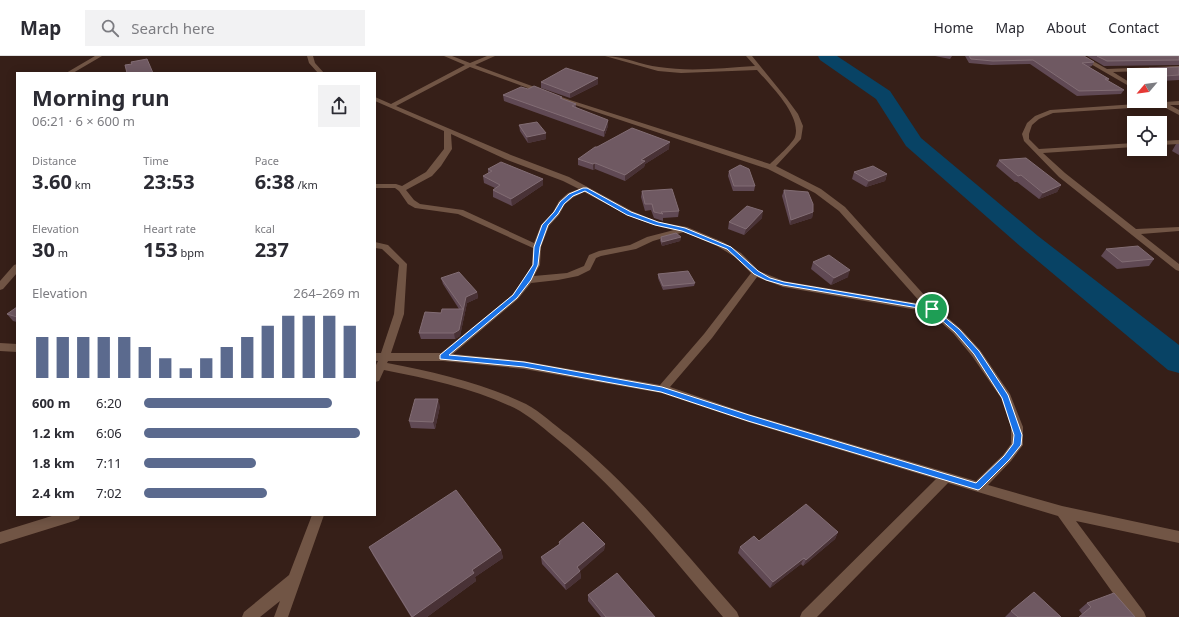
<!DOCTYPE html>
<meta charset="utf-8">
<style>
:root{--surface:#fff;--page:#f2f2f3;--text:#2b2b33;--muted:#7c7c81;--line:#e1e1e2;--accent:#5b6a8e}
body{margin:0;font-family:"Noto Sans",sans-serif;background:var(--page);color:var(--text);height:100vh;display:flex;flex-direction:column;font-size:15px;white-space:nowrap}
*{box-sizing:border-box;margin:0}
p{font-size:13px;color:var(--muted)}
.icon{flex:none;width:22px;height:22px;fill:none;stroke:currentColor;stroke-width:2;stroke-linecap:round;stroke-linejoin:round}
.map{position:relative;flex:1;overflow:hidden}
.details{position:absolute;left:16px;top:16px;width:360px;height:444px;display:flex;flex-direction:column;background:var(--surface);border-radius:0px;box-shadow:0 2px 10px #0003}
.details>*{flex:none}
.needle{width:26px;rotate:241deg}
.buttons{position:absolute;left:1127px;top:12px;display:grid;gap:8px}
.buttons a{display:grid;place-items:center;width:40px;height:40px;border-radius:0px;background:var(--surface);box-shadow:0 2px 10px #0003;font-size:20px}
.pin{position:absolute;display:grid;place-items:center;width:34px;height:34px;color:#fff;margin:-17px;border:2px solid #fff;border-radius:50%;box-shadow:0 1px 4px #0007}
.round{display:grid;place-items:center;flex:none;width:42px;height:42px;border-radius:0px;background:var(--page)}
.summary{display:flex;align-items:center;justify-content:space-between;height:68px;padding:0 16px}
h1{font-size:22px;font-weight:700;line-height:30px}
.stats{display:grid;grid-template-columns:repeat(3,1fr);gap:6px;height:68px;padding:4px 16px}
.stats div{display:grid;align-content:center}
.stats b{font-size:20px;font-weight:700}
.stats small{font-size:11px;font-weight:400}
.stats p{font-size:11px}
.chart{height:112px;padding:8px 16px}
.chart p{display:flex;justify-content:space-between}
.chart svg{width:100%;height:72px;margin-top:4px;stroke:var(--accent);stroke-width:6}
ul{padding:0 16px;list-style:none;font-size:13px}
li{display:grid;grid-template-columns:64px 48px 1fr;align-items:center;height:30px}
li i{height:10px;border-radius:5px;background:var(--accent)}
header{display:flex;align-items:center;gap:24px;box-sizing:border-box;height:56px;padding:0 20px;background:var(--surface);border-bottom:1px solid var(--line)}
header strong{font-size:19px}
nav{display:flex;gap:22px;margin-inline-start:auto;font-size:14px}
.search{width:280px;height:36px;background:var(--page);display:flex;align-items:center;gap:10px;box-sizing:border-box;padding:0 14px;border-radius:0px;color:var(--muted);font-size:15px}
.map>svg:first-child{display:block}
.lines{fill:none;stroke-linecap:round;stroke-linejoin:round}
.river{fill:#084365;fill-rule:evenodd}
.minor{fill:#715545;fill-rule:evenodd}
.wall{fill:#604954}
.shaded-wall{fill:#493236}
.building{fill:#6f5962;stroke:#826d74}
.route{fill:#1a73e8;stroke:#fff;fill-rule:evenodd}
</style>
<header>
<strong>Map</strong>
<div class="search"><svg class="icon" aria-label="search" viewBox="0 0 24 24"><circle cx="10" cy="10" r="6"/><path d="M15 15l6 6"/></svg>Search here</div>
<nav><a>Home</a><a>Map</a><a>About</a><a>Contact</a></nav>
</header>
<div class="map">
<svg width="1179" height="561" viewBox="0 0 1179 561">
<rect width="100%" height="100%" fill="#361f18"/>
<g class="lines">
<path class="river" d="M818,0H837L890,35L921,82L1038,180L1179,289V317L1168,314L1020,190L906,90L876,43L820,4Z"/>
<path class="minor" d="M95,0H102L73,17H66Z
M307,0H313L315,7L324,17H318L309,7Z
M444,0H452L470,7L487,0H495L475,9L570,44L770,108C776,102 792,88 795,81C802,60 770,29 757,14L681,17L658,15L605,0C624,0 641,9 659,11C690,16 723,12 755,10L746,0H752L787,43L798,58L803,70L801,83L776,110L821,133L845,151L935,251L961,273L980,294L1010,338L1023,371V389L1011,405L988,429L1062,450L1179,475V487L1076,465L1144,556L1146,561H1130L1058,460L948,427L817,561H800L802,556L936,423L748,366L661,337L524,313L443,305H388L387,307C434,316 483,327 526,348C541,356 554,369 568,379C632,430 683,495 737,556L739,561H723C670,500 621,435 558,384C546,374 533,363 520,355C478,333 430,323 384,314L379,325L375,326V311L378,305H375V297H381L394,258L399,209L382,193L375,192V186L388,189L407,208L404,258L391,297H441L512,239L524,223L532,209L533,192L458,158L415,152L408,148L399,135L395,132H375V128H396L402,130L426,116L444,93V75L375,45V41L391,48L465,9ZM470,11L566,46L768,113L815,137L839,155L922,248L784,225L759,215L741,197L723,186L687,171L659,166L632,155L569,121L511,99L396,50ZM451,78L505,103L563,125L579,133L568,137L559,145L553,156L541,169L534,187L463,154L420,148L414,144L406,134L432,120L441,110L452,93ZM584,136C614,152 641,168 674,174L647,181L630,189L599,195L589,199L584,210L567,217L534,220L540,209L541,191L549,170L559,159L565,148L574,141ZM684,176L717,190L735,201L751,217L704,278L660,329L524,305L453,298L518,243L531,227L558,224L578,220L590,214L596,202L601,200L636,193L653,185ZM757,221L783,231L929,256L953,277L972,300L1001,342L1011,371V388L1003,399L976,425L749,358L670,331L712,282Z
M1077,0H1084L1107,13L1179,10V14L1113,16L1134,29V33Z
M1179,45V49H1170L1179,54V59L1162,50L1053,57L1039,63L1032,69L1029,78V83L1039,93L1134,87V91L1043,97L1065,117L1136,173L1179,171V175L1141,178L1179,208V215L1176,214L1059,121L1024,85L1022,78L1027,67L1035,60L1050,54Z
M1179,84V88L1160,89V85Z
M17,208V217L3,233L0,234V225L14,209Z
M0,287L17,288V296L0,295Z
M55,459H80L79,463L74,465L0,488V476Z
M312,459H324L288,561H274L280,545L260,561H242L244,556L289,519Z"/>
</g>
<path class="wall" d="M935,0H952L950,3Z
M965,0H1084L1094,6L1092,10L1089,11L1109,23L1108,25L1124,34L1121,38L1077,40L1030,8L991,9L969,7Z
M1087,0H1179V9L1104,10Z
M1179,11V24L1162,25L1160,23V19H1151L1147,16L1149,12Z
M598,22V28L570,42L541,32V26Z
M528,33L563,43L576,48V51L608,70L604,81L504,45L503,39Z
M519,69L546,77V83L528,87L520,75Z
M1176,88H1179V99L1172,95Z
M597,91L669,93L645,108L644,111L625,125L595,113L593,114L578,109V103Z
M999,104L1061,129L1057,136L1039,143L1017,126H1015L996,110Z
M488,113L543,123V129L512,150L493,141V134L495,132L484,127L483,120L488,118Z
M729,115L755,130L754,135H733L728,120Z
M854,116L887,118L885,125L866,131L852,123Z
M784,134L813,156L812,162L790,169L782,140Z
M642,135L679,155L678,161L663,162V165L654,162L651,154L645,155L641,141Z
M762,162L744,179L728,173L729,166Z
M661,181H681L680,185L662,190L660,184Z
M1106,193L1154,203L1149,210L1117,213L1101,200Z
M813,206L848,221L831,229L811,213Z
M658,218L695,227L694,230L663,234L658,222Z
M441,222L477,236L478,242L467,247L460,280L455,283H421L419,277L441,257L459,253L443,228Z
M17,251V266L13,265L7,258Z
M440,350L435,373L411,372L409,365Z
M838,476L835,483L803,510L801,508L770,532L738,497L740,491L759,485Z
M559,486L605,488L604,494L580,515L581,522L566,534L542,508L541,501L559,488Z
M369,491L501,494L503,502L475,521L476,525L427,561H411L373,499Z
M588,539L655,561H601L588,545Z
M1087,547L1135,561L1082,558L1079,554Z
M1011,555L1061,561H1005Z"/>
<path class="shaded-wall" d="M598,22V28L570,42V37Z
M608,64V70L604,81V75Z
M546,77V83L528,87L527,81Z
M670,86L669,93L645,108L644,111L625,125V119L641,104Z
M595,107V113L593,114V108Z
M887,118L885,125L866,131L869,125Z
M543,123V129L512,150L511,143Z
M1061,129L1057,136L1039,143L1043,137Z
M763,155L762,162L744,179L746,173Z
M813,156L812,162L790,169L791,164Z
M681,181L680,185L662,190V186Z
M850,214L848,221L831,229L834,222Z
M477,236L478,242L467,247L460,280L455,283L454,277L466,241Z
M438,343L440,350L435,373L433,366Z
M838,476L835,483L803,510L806,504Z
M605,488L604,494L577,518V511Z
M501,494L503,502L475,521L476,525L427,561H413L472,514Z
M804,502L801,508L770,532L773,526Z
M580,515L581,522L566,534L565,528Z"/>
<path class="building" d="M969,0H1084L1094,6L1082,7L1109,23H1105L1124,34L1079,35L1033,4L993,5L971,3Z
M1097,0H1179V4L1107,5Z
M147,3L153,17H127L125,9L132,8L131,6Z
M1179,11V19L1165,20L1149,12Z
M566,12L598,22L570,37L541,26Z
M534,30L562,41L560,42L576,48L572,50L608,64L604,75L503,39L521,31L528,33Z
M537,66L546,77L527,81L519,69Z
M632,72L670,86L641,104L645,105L625,119L595,107L593,108L578,103L595,91H597Z
M1026,102L1061,129L1043,137L1021,119L1018,120L999,104Z
M501,106L543,123L511,143L493,134L500,129L483,120L492,115L488,113Z
M740,109L749,113L755,130H734L729,115Z
M873,110L887,118L869,125L854,116Z
M672,133L679,155L661,156L663,158L654,156L652,148H645L642,135Z
M784,134L808,136L813,148V156L791,164Z
M747,150L763,155L746,173L729,166Z
M676,177L681,181L662,186L661,181Z
M1138,190L1154,203L1122,206L1106,193Z
M829,199L850,214L834,222L813,206Z
M688,215L695,227L663,230L658,218Z
M459,216L477,236L466,241L459,274L454,277H419L425,256L441,257L442,253H463L441,222Z
M17,251V261L7,258Z
M415,343H438L433,366L409,365Z
M456,434L501,494L472,514L474,517L412,561L369,491Z
M806,448L838,476L806,504L804,502L773,526L740,491L754,480L759,485Z
M583,466L605,488L577,511L580,515L565,528L541,501L560,488L559,486Z
M617,517L655,561H606L588,539Z
M1034,536L1061,561H1018L1011,555Z
M1114,537L1135,561H1079L1091,551L1087,547Z"/>
<path class="route" d="M583,132H587L631,156L658,166L685,172L731,191L758,215L770,222L784,226L932,251L959,273L979,295L1008,339L1022,379L1021,389L1009,404L980,433L978,434L748,365L661,336L524,311L440,303V299L513,239L533,209L534,191L542,169L554,156L560,146L569,138ZM585,135L627,159L655,169L682,175L727,193L754,218L766,224L783,229L930,254L955,276L974,298L1002,342L1014,379L1013,388L1004,400L976,427L749,359L662,331L524,306L449,299L517,242L531,224L538,209L540,191L548,169L558,158L564,148L573,140Z"/>
</svg>
<div class="buttons">
<a><svg class="needle" viewBox="-14 -14 28 28"><path d="M0-13l5 13h-10z" fill="#e53935"/><path d="M0 13l5-13h-10z" fill="#7c7c81"/></svg></a>
<a><svg class="icon" aria-label="locate" viewBox="0 0 24 24"><circle cx="12" cy="12" r="6"/><path d="M12 2v4M12 18v4M2 12h4M18 12h4"/></svg></a>
</div>
<div class="pin" style="left:932px;top:253px;background:#1e9e55"><svg class="icon" aria-label="arrive" viewBox="0 0 24 24"><path d="M6 21V4h12l-3 4 3 4H6"/></svg></div>
<section class="details">
<div class="summary"><div><h1>Morning run</h1><p>06:21 · 6 × 600 m</p></div><a class="round"><svg class="icon" aria-label="share" viewBox="0 0 24 24"><path d="M12 15V3M7 8l5-5 5 5M5 13v7h14v-7"/></svg></a></div>
<div class="stats">
<div><p>Distance</p><b>3.60<small> km</small></b></div>
<div><p>Time</p><b>23:53</b></div>
<div><p>Pace</p><b>6:38<small> /km</small></b></div>
</div>
<div class="stats">
<div><p>Elevation</p><b>30<small> m</small></b></div>
<div><p>Heart rate</p><b>153<small> bpm</small></b></div>
<div><p>kcal</p><b>237</b></div>
</div>
<div class="chart"><p><span>Elevation</span>264–269 m</p>
<svg viewBox="0 0 160 44" preserveAspectRatio="none"><path d="M5 44V19M15 44V19M25 44V19M35 44V19M45 44V19M55 44V25M65 44V32M75 44V38M85 44V32M95 44V25M105 44V19M115 44V12M125 44V6M135 44V6M145 44V6M155 44V12"/></svg>
</div>
<ul>
<li><b>600 m</b>6:20<i style="width:87%"></i></li>
<li><b>1.2 km</b>6:06<i style="width:100%"></i></li>
<li><b>1.8 km</b>7:11<i style="width:52%"></i></li>
<li><b>2.4 km</b>7:02<i style="width:57%"></i></li>
</ul>
</section>
</div>
